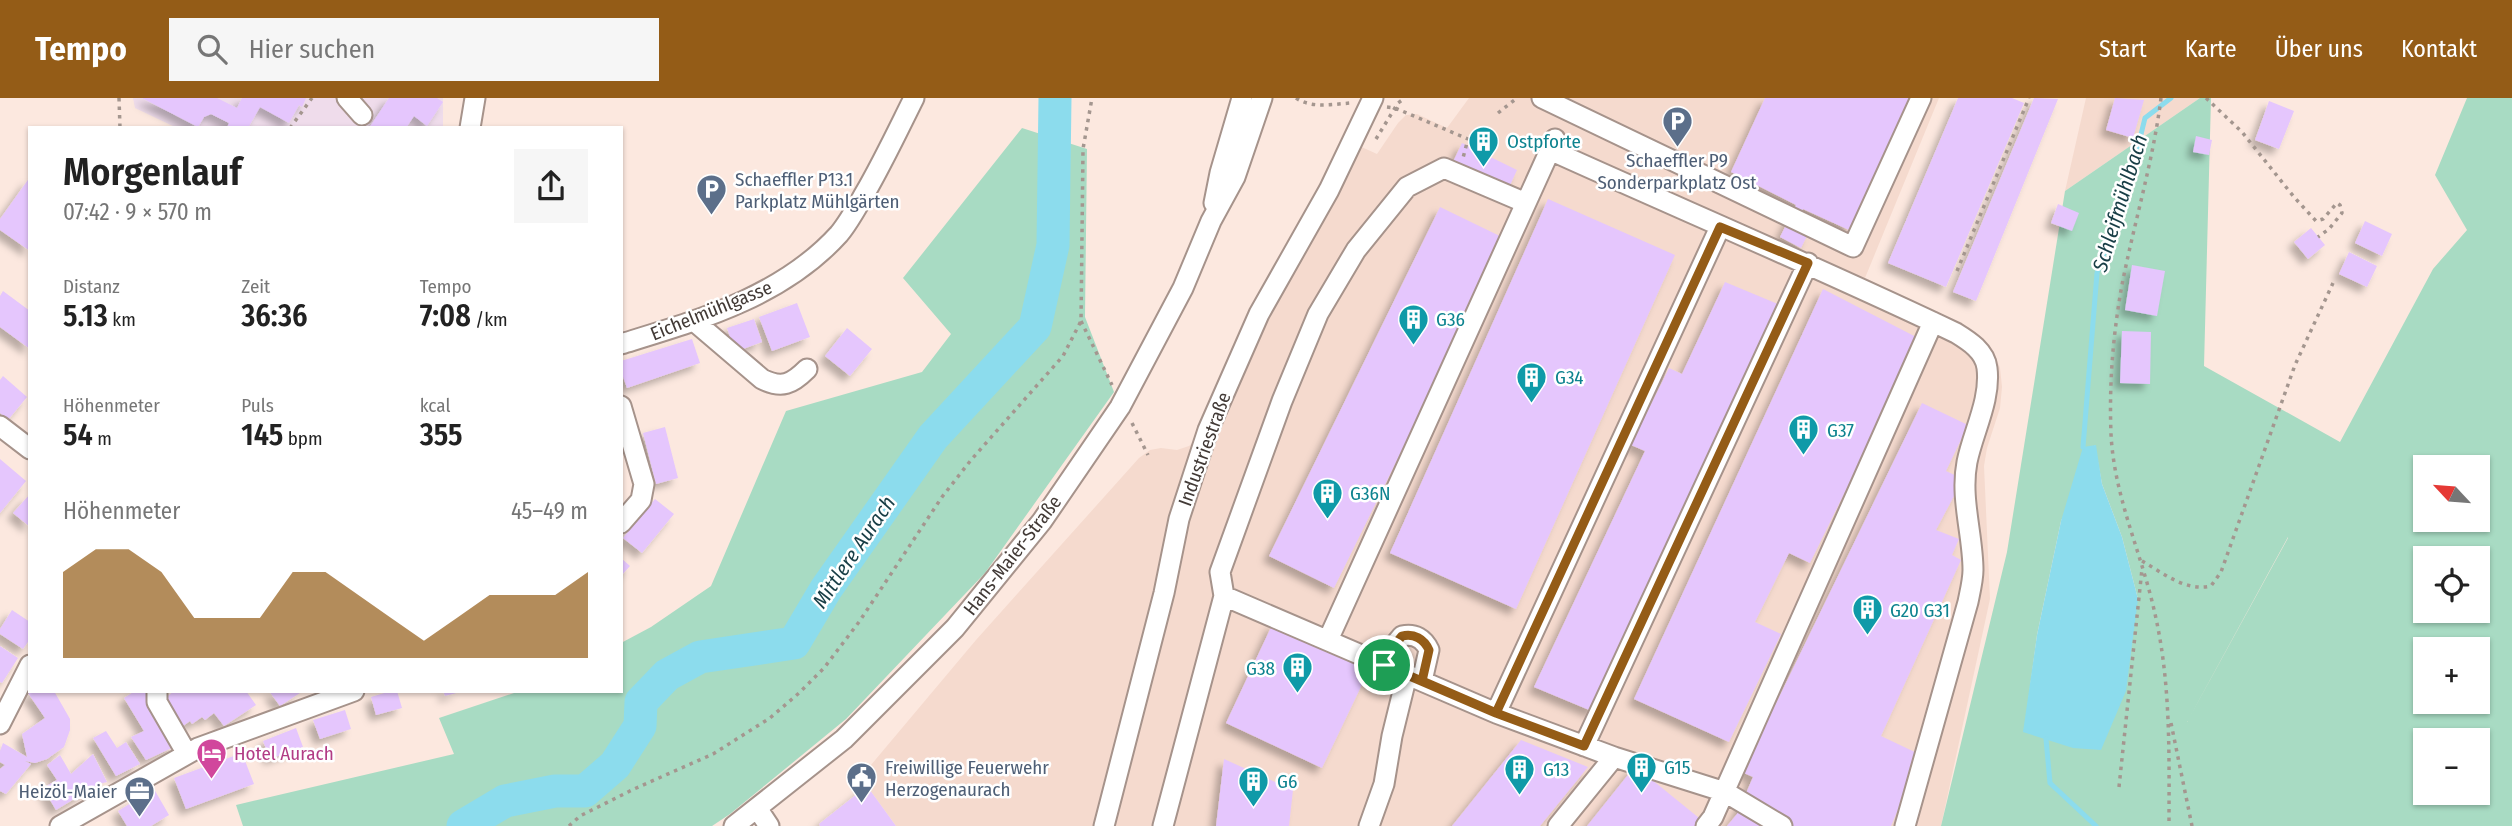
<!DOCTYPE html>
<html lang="de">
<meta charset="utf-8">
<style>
:root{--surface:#fff;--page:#f6f6f6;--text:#222;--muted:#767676;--accent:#945c17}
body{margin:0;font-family:"Fira Sans Condensed",sans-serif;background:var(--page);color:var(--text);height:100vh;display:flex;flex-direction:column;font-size:26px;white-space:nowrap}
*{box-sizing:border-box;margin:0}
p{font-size:23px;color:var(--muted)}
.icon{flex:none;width:38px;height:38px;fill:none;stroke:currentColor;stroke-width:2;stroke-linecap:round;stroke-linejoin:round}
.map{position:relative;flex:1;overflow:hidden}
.drawer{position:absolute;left:28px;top:28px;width:595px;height:567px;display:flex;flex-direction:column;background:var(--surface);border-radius:0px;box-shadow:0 2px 5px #0004}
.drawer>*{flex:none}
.needle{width:46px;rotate:296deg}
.controls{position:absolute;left:2413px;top:357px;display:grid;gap:14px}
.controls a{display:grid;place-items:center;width:77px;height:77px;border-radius:0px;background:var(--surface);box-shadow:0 2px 5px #0004;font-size:35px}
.pin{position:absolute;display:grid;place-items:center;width:60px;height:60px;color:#fff;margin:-30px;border:4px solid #fff;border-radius:50%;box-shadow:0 2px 7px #0007}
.round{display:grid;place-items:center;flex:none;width:74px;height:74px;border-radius:0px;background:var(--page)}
.overview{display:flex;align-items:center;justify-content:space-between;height:119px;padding:0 35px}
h1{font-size:38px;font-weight:600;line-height:52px}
.stats{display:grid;grid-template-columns:repeat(3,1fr);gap:10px;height:119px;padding:7px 35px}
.stats div{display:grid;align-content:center}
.stats b{font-size:30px;font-weight:600}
.stats small{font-size:19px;font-weight:400}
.stats p{font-size:19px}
.chart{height:196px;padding:14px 35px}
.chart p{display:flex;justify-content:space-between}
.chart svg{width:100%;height:126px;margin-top:7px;fill:var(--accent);opacity:.7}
header{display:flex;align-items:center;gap:42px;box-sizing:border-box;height:98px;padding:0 35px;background:var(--accent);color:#fff}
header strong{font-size:33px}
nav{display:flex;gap:38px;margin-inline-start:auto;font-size:24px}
.search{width:490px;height:63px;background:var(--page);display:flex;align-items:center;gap:18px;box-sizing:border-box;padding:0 24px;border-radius:0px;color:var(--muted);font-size:26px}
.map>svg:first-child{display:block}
.built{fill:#f5dace}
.education{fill:#efdceb}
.green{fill:#a8dbc3;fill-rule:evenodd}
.water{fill:#8cdced}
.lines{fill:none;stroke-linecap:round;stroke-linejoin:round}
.stream{stroke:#8cdced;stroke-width:5}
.river{stroke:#8cdced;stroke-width:33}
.building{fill:#e5c6fd;filter:url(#shadow)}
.minor-casing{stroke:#a6938b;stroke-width:23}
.path{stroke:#a4968f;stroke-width:3.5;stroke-dasharray:3.5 5;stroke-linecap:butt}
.minor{stroke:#fff;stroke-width:19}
.route-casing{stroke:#fff;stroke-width:14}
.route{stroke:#945c17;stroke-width:9}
.labels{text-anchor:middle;stroke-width:5;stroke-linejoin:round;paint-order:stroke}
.culture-label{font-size:19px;fill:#0d838f;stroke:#fff;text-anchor:start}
.service-label{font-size:19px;fill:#4e5e75;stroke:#fff;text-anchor:start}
.street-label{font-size:19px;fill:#423a36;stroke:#fff}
.hotel-label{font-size:19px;fill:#b23c85;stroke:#fff;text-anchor:start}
.water-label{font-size:21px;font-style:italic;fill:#183e46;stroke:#fff}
</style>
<header>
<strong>Tempo</strong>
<div class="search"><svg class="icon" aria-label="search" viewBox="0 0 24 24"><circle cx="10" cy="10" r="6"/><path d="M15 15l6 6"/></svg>Hier suchen</div>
<nav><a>Start</a><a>Karte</a><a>Über uns</a><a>Kontakt</a></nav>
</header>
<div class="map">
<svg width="2512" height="728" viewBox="0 0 2512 728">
<defs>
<filter id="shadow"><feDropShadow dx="-6" dy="6" stdDeviation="3.5" flood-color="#0004"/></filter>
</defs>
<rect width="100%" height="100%" fill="#fce8df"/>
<path class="built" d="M1469,0H1939L1865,180L1969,230L1981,239L1994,254L2000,270L2002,289L2000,310L1987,350L1984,368L1990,501L1941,728H896L867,688L855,686L976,542L1139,360L1150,352L1161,350L1177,352L1189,348L1197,341L1346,42L1377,56L1398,25L1406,17L1417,16L1447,30Z
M2086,0H2200L2065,93Z"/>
<path class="education" d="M133,0H443V30H177L135,10Z"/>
<path class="green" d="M2200,0H2211L2204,268L2340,344L2433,171L2467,132L2435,77L2467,0H2512V728H1941L2007,454L2065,93ZM2095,347L2102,386L2122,439L2138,501L2024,634L2037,537L2061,423ZM2426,369H2478V422H2426ZM2288,439L2187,624L2288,440ZM2426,460H2478V513H2426ZM2426,551H2478V604H2426ZM2426,642H2478V695H2426Z
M1022,30L1087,51L1085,219L1114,294L985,475L846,621L730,716L712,728H243L236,707L454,656L439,620L520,593H621V545L651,529L711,488L786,313L922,274L951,236L903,180Z"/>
<path class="water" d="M2096,347L2102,386L2122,439L2138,501L2126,593L2101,652L2073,650L2023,634L2037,537L2061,423L2083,349Z"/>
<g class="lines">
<path class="stream" d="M2083,349L2097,175L2130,81L2145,20L2171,0
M2046,641L2050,685L2096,728"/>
<path class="river" d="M463,728L505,703L555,693H585L615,667L640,628L641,604L667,577L700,559L794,545L826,491L933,339L1035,229L1053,147L1055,0"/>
</g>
<path class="building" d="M142,0H217L237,10L242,0H306L302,9L299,7L289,25L260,9L248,30H227L229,25L211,16L204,19L198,29Z
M389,0H437L443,4L427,28L414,18L406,30H369Z
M1765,0H1911L1849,132L1803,111L1794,129L1808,136L1801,150L1780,139L1796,107L1731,74Z
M1958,0H2012L2024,5L1946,189L1888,165Z
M2034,0L2058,1L1976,203L1953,194Z
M2115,0L2144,2L2133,40L2106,32Z
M2269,3L2294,13L2279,51L2255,42Z
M2196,38L2212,42L2209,57L2193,54Z
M1462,45L1517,72L1507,94L1451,68Z
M30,79V153L0,132V121Z
M1548,101L1675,157L1516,511L1390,455Z
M2058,106L2079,115L2072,133L2051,125Z
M1440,109L1506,141L1334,490L1269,458Z
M2365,123L2392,136L2382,158L2355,145Z
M2311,130L2325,147L2308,161L2294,144Z
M2349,154L2377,168L2367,189L2339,176Z
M2132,167L2165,173L2157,218L2125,212Z
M1725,184L1785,209L1594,614L1534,589L1645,353L1631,347L1669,270L1682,276Z
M1823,191L1920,241L1810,465L1789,455L1755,524L1781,536L1729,644L1634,601Z
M3,193L30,213V251L0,229V198Z
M797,205L810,239L772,253L759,219Z
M754,221L762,244L735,254L727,230Z
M847,230L872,251L850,278L825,258Z
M2122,233L2151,234L2150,286L2120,285Z
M692,241L700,265L627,290L621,273V263Z
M3,278L27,299L8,322L0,315V282Z
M1922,305L1968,327L1946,373L1963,381L1936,432L1959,441L1952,457L1961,462L1881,638L1921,657L1891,728H1727L1737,716L1753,679L1744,675L1759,617L1768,622Z
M665,329L678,380L656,386L643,335Z
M0,361L26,383L0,415Z
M30,396V429L13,415Z
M655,401L674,416L642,455L623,440Z
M621,460L630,468L621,478Z
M12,512L30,524V541L23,551L0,536V531Z
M1273,525L1370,570L1322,670L1226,625Z
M0,548L18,560L2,585L0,584Z
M29,593H54L70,621V632L64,649L47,661L35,665L25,663L31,666L6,696L0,693V671L5,667L0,664V653L3,645L27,659L22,636L45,620L28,595Z
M135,593H146L176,648L146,662L131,639L144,633L124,600Z
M174,593H246L256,607L224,628L214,615L205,622L202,619L192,626L190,623L183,628L163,602Z
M269,593H303L280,608Z
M391,593H397L402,610L376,617L371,599Z
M443,593H460V594L445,598Z
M345,612L351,631L320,641L313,622Z
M296,630L303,649L270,661L263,643Z
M106,633L117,650L126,644L140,666L116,678L93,640Z
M1521,642L1588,669L1540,728H1452Z
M242,655L254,686L186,711L174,680Z
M93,656L107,684L99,686L56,712L43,690L57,682L47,667L60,657L71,676Z
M1224,661L1293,692L1289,728H1216Z
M1635,668L1704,724L1701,728H1587Z
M867,688L896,728H820L819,726Z
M154,691L169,717L151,728H127L118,713Z"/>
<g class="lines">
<defs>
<path id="minor" d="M347,0L362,17
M1542,0L1853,149L1921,0
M470,30L475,0
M1550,52C1685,113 1822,171 1956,235C1969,243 1985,253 1987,270C1991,302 1973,334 1967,364C1960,400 1973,437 1973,472C1973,482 1970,494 1968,504L1905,728
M1214,105L1220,75L1242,0
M1526,105L1444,70L1407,89L1356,152L1318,216L1282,303L1220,474L1224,498L1496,615L1720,129
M694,223L762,281C782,291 792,286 807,271
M621,246C699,222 782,199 839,136C849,124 857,109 865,95C883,64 898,32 914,0
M621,308L644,386L641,402L621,425
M0,328L30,351
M1328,542L1555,41
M1384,567L1392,550L1402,538C1415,535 1424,541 1429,552L1422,583
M157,593V604L187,656
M1496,615L1614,659L1558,728
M0,626L30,567
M1584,648L1808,165
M1614,659L1725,694L1782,728
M757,710L769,728
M60,728L198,650L354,593
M734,728L844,641L955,530L1042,423L1120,309L1183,190L1211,123L1235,79L1262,0
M1104,728L1164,495L1179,421L1208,332L1259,216L1329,92L1373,0
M1163,728L1224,498
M1369,728L1384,686L1392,638L1407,577
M1706,728L1713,719L1933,224"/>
</defs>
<use href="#minor" class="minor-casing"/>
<path class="path" d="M119,0L120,30
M1296,0C1312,11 1333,6 1351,5
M2161,0C2153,64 2134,125 2122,187C2113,236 2109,286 2111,336C2114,399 2142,456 2155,516C2171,586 2169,657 2169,728
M2206,0L2242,34L2294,99L2316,123L2323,121L2337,105L2340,107L2342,115L2329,131L2318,139
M1387,9L1395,10L1468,41L1463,60
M1498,15L1517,0
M290,30L312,0
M1376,41L1398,5L1405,0
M1957,173L2029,0
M1081,223L1112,287
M1132,325L1148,357
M2142,463C2163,475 2186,494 2211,488L2221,474L2295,267L2333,185
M2171,625L2192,728
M2119,689L2142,471
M569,728L580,718L634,691L713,656L770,620L799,595L824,570L859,524L942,399L971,362L1063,258L1081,223L1083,51L1092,0"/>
<use href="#minor" class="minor"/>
</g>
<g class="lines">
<defs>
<path id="route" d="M1384,567L1496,615L1720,129L1808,165L1584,648L1496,615L1422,583L1429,552C1424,541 1414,535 1402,538L1392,550L1384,567"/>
</defs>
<use href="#route" class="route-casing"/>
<use href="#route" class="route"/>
</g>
<defs>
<symbol id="parking-pin" viewBox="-11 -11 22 30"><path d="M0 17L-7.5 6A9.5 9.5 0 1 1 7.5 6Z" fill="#5c6f8a" stroke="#fff"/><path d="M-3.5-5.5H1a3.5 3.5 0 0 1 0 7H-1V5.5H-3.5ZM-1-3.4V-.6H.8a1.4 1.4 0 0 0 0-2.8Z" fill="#fff"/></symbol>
<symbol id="building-pin" viewBox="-11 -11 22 30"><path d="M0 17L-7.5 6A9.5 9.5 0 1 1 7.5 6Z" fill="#0f9aa8" stroke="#fff"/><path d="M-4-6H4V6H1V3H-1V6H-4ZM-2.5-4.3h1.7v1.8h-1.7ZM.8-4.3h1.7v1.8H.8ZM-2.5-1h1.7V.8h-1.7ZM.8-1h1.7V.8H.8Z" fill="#fff"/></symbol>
<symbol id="hotel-pin" viewBox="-11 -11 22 30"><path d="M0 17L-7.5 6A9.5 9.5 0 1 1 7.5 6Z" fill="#d1479c" stroke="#fff"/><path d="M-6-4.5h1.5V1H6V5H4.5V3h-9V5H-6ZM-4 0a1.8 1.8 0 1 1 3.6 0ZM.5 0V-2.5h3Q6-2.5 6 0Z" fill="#fff"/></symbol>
<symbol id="civic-pin" viewBox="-11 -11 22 30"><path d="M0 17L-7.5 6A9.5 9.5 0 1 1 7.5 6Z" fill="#5c6f8a" stroke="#fff"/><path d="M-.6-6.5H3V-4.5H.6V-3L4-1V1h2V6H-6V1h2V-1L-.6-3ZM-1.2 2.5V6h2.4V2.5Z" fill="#fff"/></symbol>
<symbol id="office-pin" viewBox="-11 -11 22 30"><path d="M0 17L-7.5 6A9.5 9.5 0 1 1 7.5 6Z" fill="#5c6f8a" stroke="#fff"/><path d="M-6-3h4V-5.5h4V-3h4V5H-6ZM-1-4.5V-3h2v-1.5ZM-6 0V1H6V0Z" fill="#fff"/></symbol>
</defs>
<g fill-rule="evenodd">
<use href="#parking-pin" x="1660" y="6" width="35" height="47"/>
<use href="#building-pin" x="1466" y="26" width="35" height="47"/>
<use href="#parking-pin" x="694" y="74" width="35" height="47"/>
<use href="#building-pin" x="1396" y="204" width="35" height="47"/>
<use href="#building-pin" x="1514" y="262" width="35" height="47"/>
<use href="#building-pin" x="1786" y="314" width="35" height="47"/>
<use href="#building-pin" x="1310" y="378" width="35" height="47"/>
<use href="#building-pin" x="1850" y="494" width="35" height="47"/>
<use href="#building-pin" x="1280" y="552" width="35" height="47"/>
<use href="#hotel-pin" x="194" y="638" width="35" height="47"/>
<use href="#building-pin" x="1624" y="652" width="35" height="47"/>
<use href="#building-pin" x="1502" y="654" width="35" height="47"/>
<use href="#civic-pin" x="844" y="662" width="35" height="47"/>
<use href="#building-pin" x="1236" y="666" width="35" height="47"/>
<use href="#office-pin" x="122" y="676" width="35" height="47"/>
</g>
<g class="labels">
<g class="culture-label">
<text x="1507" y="50">Ostpforte</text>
<text x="1436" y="228">G36</text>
<text x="1555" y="286">G34</text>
<text x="1827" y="339">G37</text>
<text x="1350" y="402">G36N</text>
<text x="1890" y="519">G20 G31</text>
<text x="1275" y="577" text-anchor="end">G38</text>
<text x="1664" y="676">G15</text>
<text x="1543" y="678">G13</text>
<text x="1277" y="690">G6</text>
</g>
<g class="service-label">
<text x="1677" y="69" text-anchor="middle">Schaeffler P9<tspan x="1677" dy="22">Sonderparkplatz Ost</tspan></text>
<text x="735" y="88">Schaeffler P13.1<tspan x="735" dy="22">Parkplatz Mühlgärten</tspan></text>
<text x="885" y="676">Freiwillige Feuerwehr<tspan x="885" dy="22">Herzogenaurach</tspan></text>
<text x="117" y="700" text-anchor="end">Heizöl-Maier</text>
</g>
<g class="street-label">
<text transform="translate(711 212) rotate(-22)" y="7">Eichelmühlgasse</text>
<text transform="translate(1204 351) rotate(-70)" y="7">Industriestraße</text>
<text transform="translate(1012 457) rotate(-52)" y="7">Hans-Maier-Straße</text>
</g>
<g class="hotel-label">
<text x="234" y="662">Hotel Aurach</text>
</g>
<g class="water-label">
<text transform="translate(2120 105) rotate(-73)" y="7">Schleifmühlbach</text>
<text transform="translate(854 454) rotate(-56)" y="7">Mittlere Aurach</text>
</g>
</g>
</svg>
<div class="controls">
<a><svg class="needle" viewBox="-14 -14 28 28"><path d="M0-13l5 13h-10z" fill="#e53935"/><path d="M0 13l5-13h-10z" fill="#767676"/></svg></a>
<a><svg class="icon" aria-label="locate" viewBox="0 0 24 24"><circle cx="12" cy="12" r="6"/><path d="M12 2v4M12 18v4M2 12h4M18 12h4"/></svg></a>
<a>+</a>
<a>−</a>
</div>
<div class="pin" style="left:1384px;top:567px;background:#1e9e55"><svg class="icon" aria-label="arrive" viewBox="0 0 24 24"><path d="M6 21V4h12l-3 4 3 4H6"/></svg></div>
<section class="drawer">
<div class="overview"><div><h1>Morgenlauf</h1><p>07:42 · 9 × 570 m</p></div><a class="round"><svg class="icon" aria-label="share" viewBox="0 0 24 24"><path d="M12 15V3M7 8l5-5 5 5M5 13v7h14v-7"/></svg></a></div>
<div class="stats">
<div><p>Distanz</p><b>5.13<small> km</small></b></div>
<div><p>Zeit</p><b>36:36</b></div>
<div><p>Tempo</p><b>7:08<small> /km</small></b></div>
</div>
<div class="stats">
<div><p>Höhenmeter</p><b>54<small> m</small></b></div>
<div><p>Puls</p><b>145<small> bpm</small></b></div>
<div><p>kcal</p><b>355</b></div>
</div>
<div class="chart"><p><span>Höhenmeter</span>45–49 m</p>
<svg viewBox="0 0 160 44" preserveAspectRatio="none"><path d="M0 44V14L10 6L20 6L30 14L40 30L50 30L60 30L70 14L80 14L90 22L100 30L110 38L120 30L130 22L140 22L150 22L160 14V44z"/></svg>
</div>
</section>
</div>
